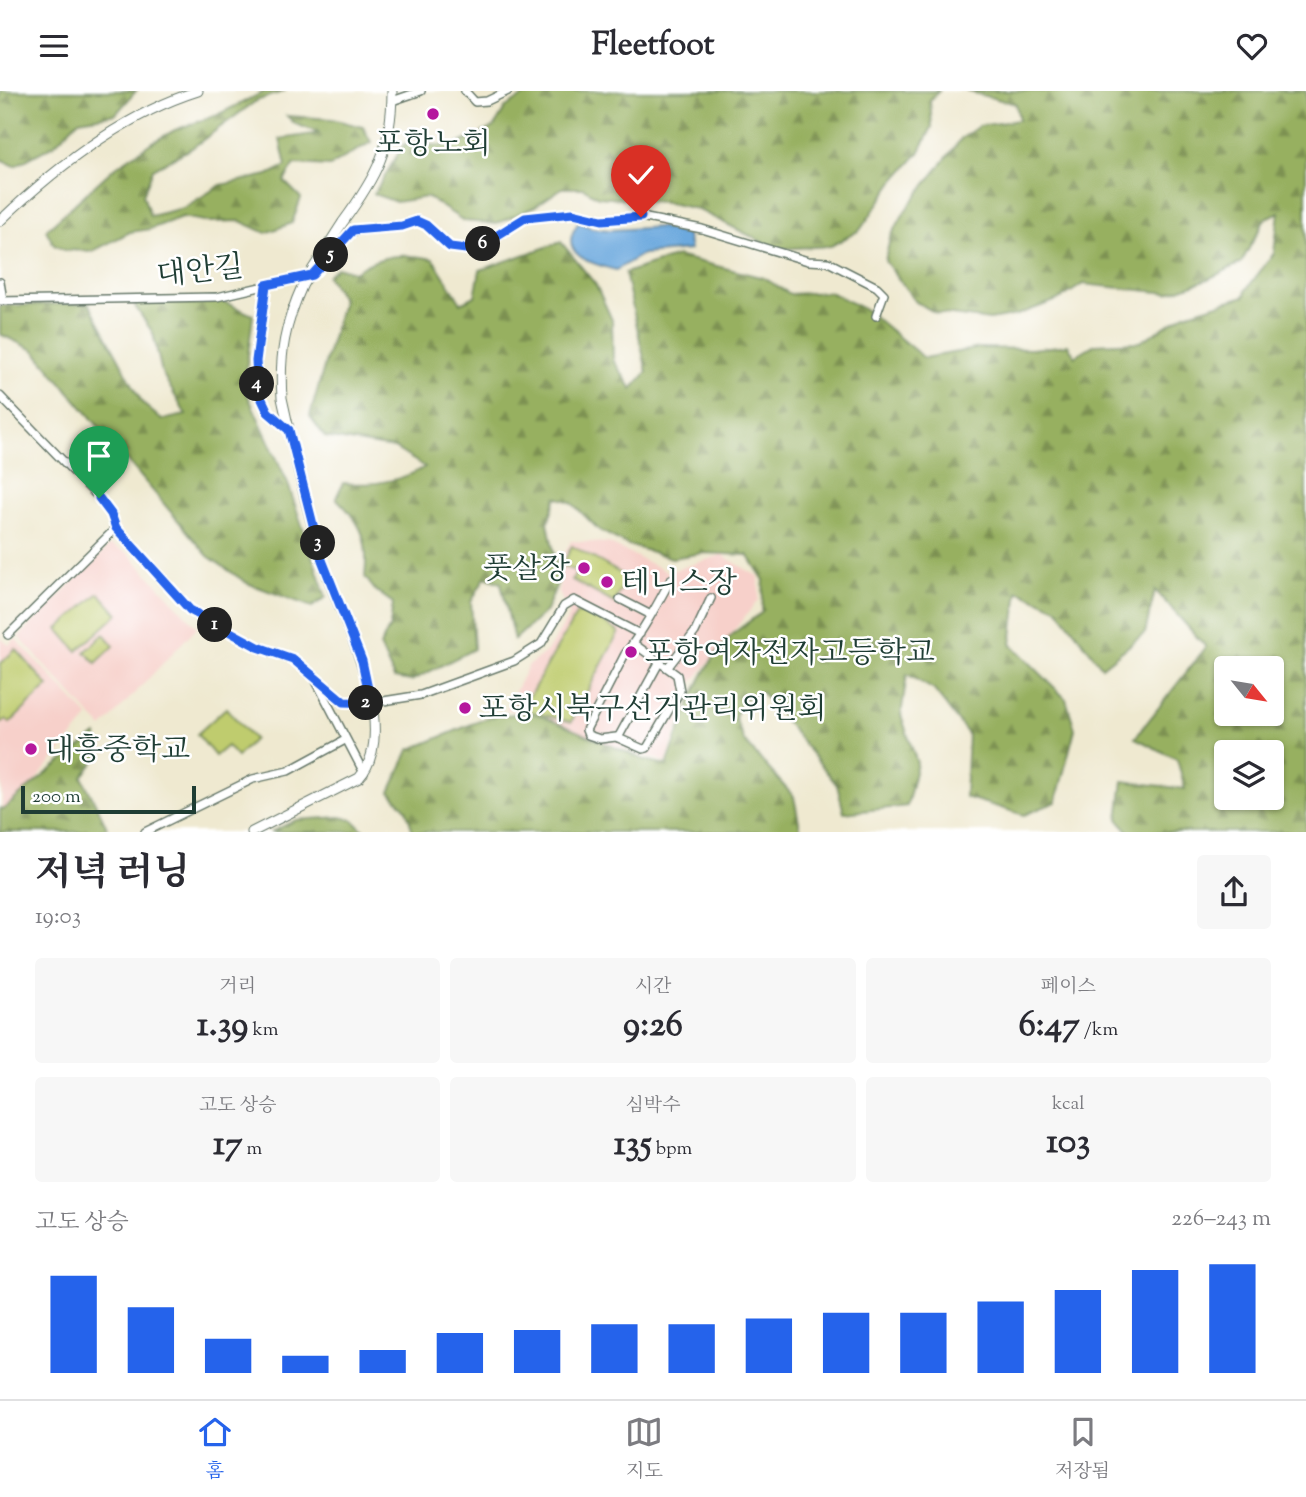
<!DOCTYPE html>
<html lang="ko">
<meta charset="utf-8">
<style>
:root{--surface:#fff;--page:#f7f7f7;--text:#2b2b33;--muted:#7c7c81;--line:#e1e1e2;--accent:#2563eb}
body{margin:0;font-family:"Sorts Mill Goudy","Noto Serif KR",serif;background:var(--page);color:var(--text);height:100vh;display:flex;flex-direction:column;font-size:26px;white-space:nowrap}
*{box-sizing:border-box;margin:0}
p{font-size:23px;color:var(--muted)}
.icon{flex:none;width:38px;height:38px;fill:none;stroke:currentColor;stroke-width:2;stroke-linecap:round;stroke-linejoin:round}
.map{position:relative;height:741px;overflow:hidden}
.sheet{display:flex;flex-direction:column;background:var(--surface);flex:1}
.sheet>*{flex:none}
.needle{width:46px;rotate:120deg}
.tools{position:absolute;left:1214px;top:565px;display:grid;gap:14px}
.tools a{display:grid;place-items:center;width:70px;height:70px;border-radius:7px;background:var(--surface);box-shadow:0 2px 5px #0004;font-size:35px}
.scale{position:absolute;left:21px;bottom:18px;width:175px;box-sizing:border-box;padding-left:7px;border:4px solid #1f3d34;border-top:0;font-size:19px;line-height:24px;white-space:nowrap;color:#1f3d34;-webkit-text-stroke:5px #fff;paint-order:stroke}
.pin{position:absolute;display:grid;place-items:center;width:60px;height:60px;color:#fff;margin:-72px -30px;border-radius:50% 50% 50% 0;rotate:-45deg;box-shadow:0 0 7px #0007}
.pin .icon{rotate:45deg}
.km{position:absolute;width:35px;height:35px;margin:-18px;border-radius:50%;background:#222;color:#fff;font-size:19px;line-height:35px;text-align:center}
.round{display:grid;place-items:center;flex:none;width:74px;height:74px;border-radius:7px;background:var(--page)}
.overview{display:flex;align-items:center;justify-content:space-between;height:119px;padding:0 35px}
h1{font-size:38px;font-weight:700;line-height:52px}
.metrics{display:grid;grid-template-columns:repeat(3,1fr);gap:10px;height:119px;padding:7px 35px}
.metrics div{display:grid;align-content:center;border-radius:7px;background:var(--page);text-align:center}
.metrics b{font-size:35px;font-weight:700}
.metrics small{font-size:19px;font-weight:400}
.metrics p{font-size:19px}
.chart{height:196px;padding:14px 35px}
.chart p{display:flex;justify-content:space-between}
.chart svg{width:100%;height:126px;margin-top:7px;stroke:var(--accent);stroke-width:6}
header{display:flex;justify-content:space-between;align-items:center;height:91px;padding:0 35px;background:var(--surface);font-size:32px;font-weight:700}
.dock{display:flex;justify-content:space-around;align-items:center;height:98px;border-top:2px solid var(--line);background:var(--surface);font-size:19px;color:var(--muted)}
.dock a{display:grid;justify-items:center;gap:4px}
.dock .selected{color:var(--accent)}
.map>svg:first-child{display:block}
.built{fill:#f7d0ca}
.forest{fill:url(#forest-firs);stroke:#5b764a;stroke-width:2;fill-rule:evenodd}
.pitch{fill:#bfcc6e;stroke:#6f8451;stroke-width:2}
.water{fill:#6ca9de;stroke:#467389;stroke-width:2}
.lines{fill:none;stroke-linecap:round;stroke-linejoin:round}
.minor-casing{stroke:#68796b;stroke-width:10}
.major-casing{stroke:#68796b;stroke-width:11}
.minor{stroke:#fff;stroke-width:7}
.major{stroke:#fff;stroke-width:9}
.major-bridge-casing{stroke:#68796b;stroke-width:11;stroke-linecap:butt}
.major-bridge{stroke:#fff;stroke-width:9}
.route-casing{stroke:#fff;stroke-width:14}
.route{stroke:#2563eb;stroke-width:9}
.poi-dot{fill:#b5179e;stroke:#fff;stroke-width:2.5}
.labels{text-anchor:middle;stroke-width:5;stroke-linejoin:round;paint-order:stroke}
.poi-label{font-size:30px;fill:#1f3d34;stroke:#fff;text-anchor:start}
.street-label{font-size:30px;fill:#1f3d34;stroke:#fff}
</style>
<header><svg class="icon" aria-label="menu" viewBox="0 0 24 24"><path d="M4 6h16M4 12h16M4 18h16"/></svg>Fleetfoot<svg class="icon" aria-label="heart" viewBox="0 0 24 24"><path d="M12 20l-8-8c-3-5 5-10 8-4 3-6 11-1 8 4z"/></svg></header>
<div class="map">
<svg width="1306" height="741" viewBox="0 0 1306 741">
<defs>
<pattern id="forest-firs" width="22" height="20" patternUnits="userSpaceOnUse" patternTransform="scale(1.75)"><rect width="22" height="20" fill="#97b061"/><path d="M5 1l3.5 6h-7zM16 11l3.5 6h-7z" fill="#7b9051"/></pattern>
</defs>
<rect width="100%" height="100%" fill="#fff"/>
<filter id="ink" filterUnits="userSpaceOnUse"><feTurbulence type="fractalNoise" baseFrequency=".0143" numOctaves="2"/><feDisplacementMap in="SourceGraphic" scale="14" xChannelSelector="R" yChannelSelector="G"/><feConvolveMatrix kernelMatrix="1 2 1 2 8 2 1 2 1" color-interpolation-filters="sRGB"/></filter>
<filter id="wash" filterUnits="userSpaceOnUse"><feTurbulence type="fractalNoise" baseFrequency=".00686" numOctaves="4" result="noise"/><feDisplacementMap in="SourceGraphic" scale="28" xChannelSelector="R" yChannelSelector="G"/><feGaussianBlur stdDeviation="1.57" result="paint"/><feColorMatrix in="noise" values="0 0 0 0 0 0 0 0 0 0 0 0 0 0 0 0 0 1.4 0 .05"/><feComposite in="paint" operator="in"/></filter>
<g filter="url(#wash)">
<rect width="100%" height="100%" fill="#efe9d0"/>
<path class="built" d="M571,450L608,452L668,481L722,464L759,486V508L692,592L666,671L506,618L528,575L548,559L570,524L559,502L561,470Z
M110,454L128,462L197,536L102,637L19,546Z
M0,547L9,554L16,548L89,626L35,690L2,720Z"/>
<path class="forest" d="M0,0H136L116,23L79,29L54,54L15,75L0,68Z
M266,0H285L256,10L192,57L153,78L143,104L150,125L183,117L221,94L268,84L286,75L280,48L320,42L295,33L287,25L332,28L363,36L371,51L330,75L295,73L284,90L301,107L292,132L266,142L240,130L210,131L182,126L150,138L130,141L93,160L64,159L54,154L46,139L113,78L151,52L175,39L217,24Z
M532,0H939L930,10L932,36L919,62L894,90L860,139L831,155L776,158L697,118L664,111L598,106L583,97H562L534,116L496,133L464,130L427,106L396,111L374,103L404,53L454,55L494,36L506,16Z
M966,0H1306V741H1129L1118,728L1123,690L1185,698L1177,668L1135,647L1206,556L1155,499L1145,542L1102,576L1057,517L1018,500L1011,553L1066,608L1075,638L1056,711L1024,724L965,706L968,643L934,599L907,583L901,624L917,672L907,715L844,722L837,694L762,601L742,609L735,627L744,650L794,706L801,741H413L406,718L390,701L409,659L489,626L532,621L645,669L667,674C682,632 699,577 731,545C740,536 752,529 762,521L764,489L748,464L703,462L672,467L628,454L599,439L571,411L556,406L548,432L559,488L546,520L514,549L501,492L485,486L471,511L474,558L411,590L394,587L380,555L390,535L393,512L375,499L365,486C369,449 363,433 336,407L343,392C373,395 399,391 425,376L394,357L325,346L310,325L343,209L327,185L337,176L354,181C381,163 402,162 433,168L461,212L475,205L480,179L561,151L596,194L612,229L613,269L632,298L647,281L625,182L677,165L764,187L790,203L830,201L866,219L924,267L980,257L1031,258L1068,254L1075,265L1095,253L1140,251L1185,223L1245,205L1246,199L1274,162L1279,121L1265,128L1241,172L1208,188L1168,202L1083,193L1060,208L1017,224L990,229L936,222L916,211L885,170L890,147L905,120L961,48L979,35L1019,29L1016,13ZM1227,578H1272V623H1227ZM1227,662H1272V707H1227Z
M217,208L253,224L244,296L287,390L326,506L312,516L247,492L208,465L34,259L0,243V215L89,212L143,313L162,329L186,324L162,282L153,242L135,215L138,211Z
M96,644L102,661L82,686L107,736L98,741H0V717L3,719C32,692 64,669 96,644Z
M340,726L353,729L365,741H271L296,729Z"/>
<path class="pitch" d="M572,455L627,486L614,512L572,489L577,481L562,474Z
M99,502L118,523L77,560L58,538Z
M577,522H588L619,541L571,631L514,616L520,604H530Z
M104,543L114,555L96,572L85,561Z
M16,558L48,595L10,632L6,628L0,633V573Z
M226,617L254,648L237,666L227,655L215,665L197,643Z"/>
<path class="water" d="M579,131L592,137L610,139L660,136L687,144L690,159L643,163L616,179C591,173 555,163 579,131Z"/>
</g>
<g filter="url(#ink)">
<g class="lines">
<defs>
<path id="minor" d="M465,0L475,11L487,10L508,0
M392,10L421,0
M0,191L3,209
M266,194C263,232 243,286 268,320C273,327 282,333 289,338
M0,210L217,206L312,184L353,140L402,135L417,130L427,134L450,156L465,158L485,152L525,127L573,122L602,129L641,126L702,138L808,170L828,171L877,196L884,203L876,225
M0,305L99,407L111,423L116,437L190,519L258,556L293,568L344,611L371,612L421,604L514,570L541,553L564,515L574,509L640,543
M620,508L651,524
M8,544L116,437
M633,552L677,584L680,600L647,657L643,658L616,646L600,648L588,644L586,639L625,563C643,540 657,514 671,488
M668,576L695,541L711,507
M316,590L364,682
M618,647L660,570
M145,741L253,688L288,680L345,649"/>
<path id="major" d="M0,130C55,77 125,23 198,0
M343,131C376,86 392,57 392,0
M252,741L359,687C404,636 338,523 322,469C306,416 294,361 282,307C279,263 285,233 303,193"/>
</defs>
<use href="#minor" class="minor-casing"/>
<use href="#major" class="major-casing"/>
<use href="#minor" class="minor"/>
<use href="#major" class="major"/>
<defs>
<path id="major-bridge" d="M303,193L343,131"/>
</defs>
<use href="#major-bridge" class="major-bridge-casing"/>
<use href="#major-bridge" class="major-bridge"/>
</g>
</g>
<g class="lines" filter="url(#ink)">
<defs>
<path id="route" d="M99,407L111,423L116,437L190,519L258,556L293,568L344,611L371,612L362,570L322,469L289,339L268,321L258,300L256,270L266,194L312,184L353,139L402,135L417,130L426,134L450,156L466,158L485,152L525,127L573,122L602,129L641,126"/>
</defs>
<use href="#route" class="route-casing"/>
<use href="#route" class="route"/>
</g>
<g class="poi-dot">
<circle cx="433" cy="23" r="7"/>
<circle cx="584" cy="477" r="7"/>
<circle cx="607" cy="491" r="7"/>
<circle cx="631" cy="561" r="7"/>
<circle cx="465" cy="617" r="7"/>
<circle cx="31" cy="658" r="7"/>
</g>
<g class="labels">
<g class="poi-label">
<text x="433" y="62" text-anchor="middle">포항노회</text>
<text x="570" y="487" text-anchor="end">풋살장</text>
<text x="621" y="501">테니스장</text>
<text x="645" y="571">포항여자전자고등학교</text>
<text x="479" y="627">포항시북구선거관리위원회</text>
<text x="45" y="668">대흥중학교</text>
</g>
<g class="street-label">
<text transform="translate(200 179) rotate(-6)" y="10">대안길</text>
</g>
</g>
</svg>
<div class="tools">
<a><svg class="needle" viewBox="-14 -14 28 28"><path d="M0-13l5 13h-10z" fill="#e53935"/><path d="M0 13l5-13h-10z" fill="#7c7c81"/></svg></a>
<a><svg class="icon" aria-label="layers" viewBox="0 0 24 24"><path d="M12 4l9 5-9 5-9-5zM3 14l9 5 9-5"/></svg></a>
</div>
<div class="scale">200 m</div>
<div class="pin" style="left:99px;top:407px;background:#1e9e55"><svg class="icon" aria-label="arrive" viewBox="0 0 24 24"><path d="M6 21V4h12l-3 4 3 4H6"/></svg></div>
<div class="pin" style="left:641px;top:126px;background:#d93025"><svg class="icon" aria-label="check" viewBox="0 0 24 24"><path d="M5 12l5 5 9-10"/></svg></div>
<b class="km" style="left:215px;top:534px">1</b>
<b class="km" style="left:366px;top:612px">2</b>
<b class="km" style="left:318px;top:452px">3</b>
<b class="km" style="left:257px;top:293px">4</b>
<b class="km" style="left:331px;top:164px">5</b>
<b class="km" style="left:483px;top:153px">6</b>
</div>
<section class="sheet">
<div class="overview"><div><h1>저녁 러닝</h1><p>19:03</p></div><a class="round"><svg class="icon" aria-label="share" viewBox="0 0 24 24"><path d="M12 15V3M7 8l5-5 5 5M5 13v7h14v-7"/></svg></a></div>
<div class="metrics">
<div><p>거리</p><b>1.39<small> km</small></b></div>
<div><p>시간</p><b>9:26</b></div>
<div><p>페이스</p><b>6:47<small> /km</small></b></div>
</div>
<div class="metrics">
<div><p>고도 상승</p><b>17<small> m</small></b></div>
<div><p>심박수</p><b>135<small> bpm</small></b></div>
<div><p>kcal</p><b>103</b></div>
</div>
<div class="chart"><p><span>고도 상승</span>226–243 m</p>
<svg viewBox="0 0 160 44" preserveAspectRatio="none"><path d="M5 44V10M15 44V21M25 44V32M35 44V38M45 44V36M55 44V30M65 44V29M75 44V27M85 44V27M95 44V25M105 44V23M115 44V23M125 44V19M135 44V15M145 44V8M155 44V6"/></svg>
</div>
</section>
<nav class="dock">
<a class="selected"><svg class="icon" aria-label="home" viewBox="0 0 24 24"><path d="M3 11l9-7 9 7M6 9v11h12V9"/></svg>홈</a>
<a><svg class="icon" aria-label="map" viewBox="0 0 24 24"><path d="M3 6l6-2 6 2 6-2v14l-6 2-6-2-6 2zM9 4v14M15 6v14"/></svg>지도</a>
<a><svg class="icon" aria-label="saved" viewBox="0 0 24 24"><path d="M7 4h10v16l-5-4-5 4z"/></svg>저장됨</a>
</nav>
